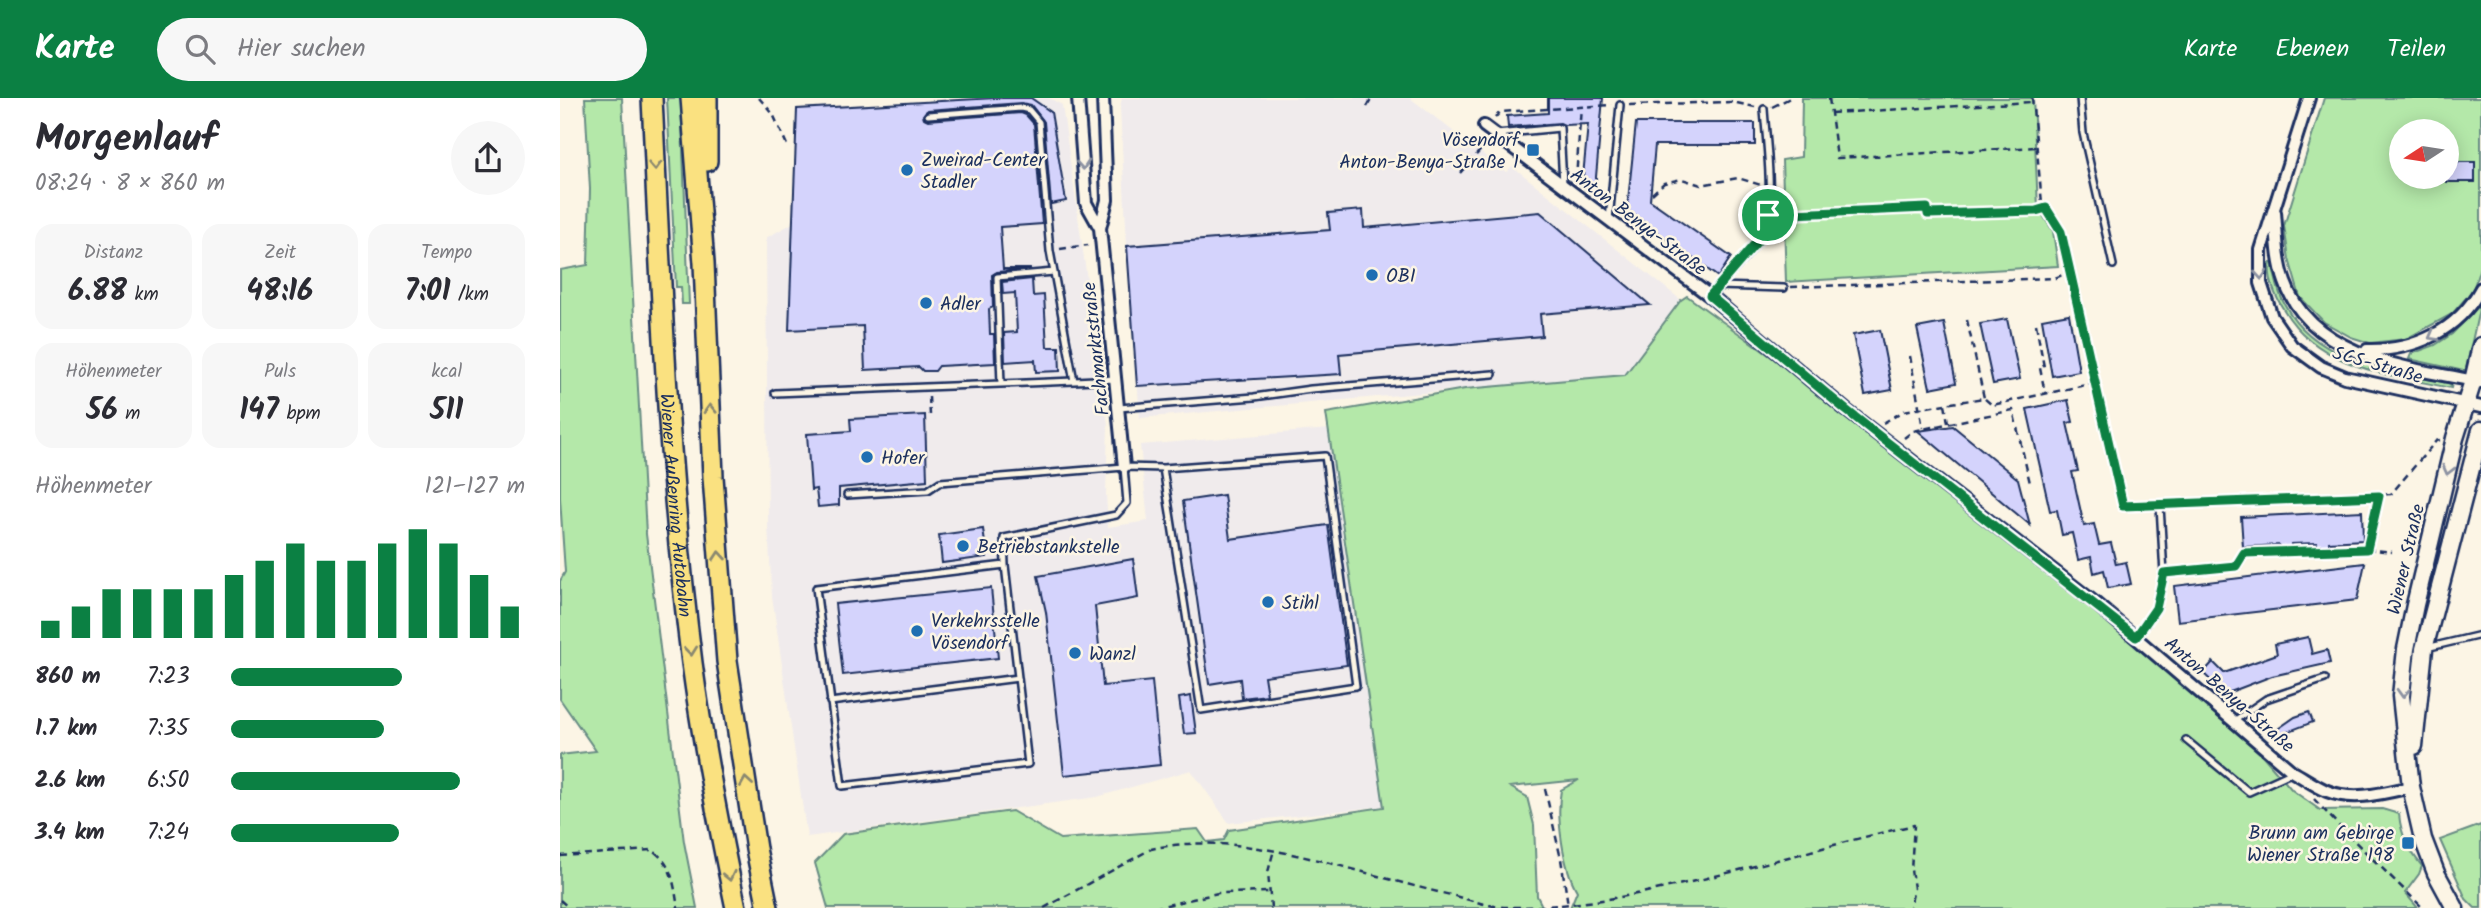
<!DOCTYPE html>
<html lang="de">
<meta charset="utf-8">
<style>
:root{--surface:#fff;--page:#f7f7f7;--text:#2b2b33;--muted:#7c7c81;--accent:#0b8043}
body{margin:0;font-family:Kalam,sans-serif;background:var(--page);color:var(--text);height:100vh;display:flex;flex-direction:column;font-size:26px;white-space:nowrap}
*{box-sizing:border-box;margin:0}
p{font-size:23px;color:var(--muted)}
.icon{flex:none;width:38px;height:38px;fill:none;stroke:currentColor;stroke-width:2;stroke-linecap:round;stroke-linejoin:round}
.map{position:relative;flex:1;overflow:hidden}
.details{display:flex;flex-direction:column;background:var(--surface);width:560px}
.details>*{flex:none}
.needle{width:46px;rotate:258deg}
.buttons{position:absolute;left:1829px;top:21px;display:grid;gap:14px}
.buttons a{display:grid;place-items:center;width:70px;height:70px;border-radius:50%;background:var(--surface);box-shadow:0 4px 18px #0003;font-size:35px}
.pin{position:absolute;display:grid;place-items:center;width:60px;height:60px;color:#fff;margin:-30px;border:4px solid #fff;border-radius:50%;box-shadow:0 2px 7px #0007}
.round{display:grid;place-items:center;flex:none;width:74px;height:74px;border-radius:37px;background:var(--page)}
.summary{display:flex;align-items:center;justify-content:space-between;height:119px;padding:0 35px}
h1{font-size:38px;font-weight:700;line-height:52px}
.figures{display:grid;grid-template-columns:repeat(3,1fr);gap:10px;height:119px;padding:7px 35px}
.figures div{display:grid;align-content:center;border-radius:18px;background:var(--page);text-align:center}
.figures b{font-size:30px;font-weight:700}
.figures small{font-size:19px;font-weight:400}
.figures p{font-size:19px}
.chart{height:196px;padding:14px 35px}
.chart p{display:flex;justify-content:space-between}
.chart svg{width:100%;height:126px;margin-top:7px;stroke:var(--accent);stroke-width:6}
ul{padding:0 35px;list-style:none;font-size:23px}
li{display:grid;grid-template-columns:112px 84px 1fr;align-items:center;height:52px}
li i{height:18px;border-radius:9px;background:var(--accent)}
header{display:flex;align-items:center;gap:42px;box-sizing:border-box;height:98px;padding:0 35px;background:var(--accent);color:#fff}
header strong{font-size:33px}
nav{display:flex;gap:38px;margin-inline-start:auto;font-size:24px}
.search{width:490px;height:63px;background:var(--page);display:flex;align-items:center;gap:18px;box-sizing:border-box;padding:0 24px;border-radius:38px;color:var(--muted);font-size:26px}
main{display:flex;flex:1;min-height:0}
.map>svg:first-child{display:block}
.built{fill:#f0ebec}
.green{fill:#b4e8a9;stroke:#688c84;stroke-width:2;fill-rule:evenodd}
.building{fill:#d4d3fc;stroke:#1b2f5e;stroke-width:2}
.lines{fill:none;stroke-linecap:round;stroke-linejoin:round}
.service-casing{stroke:#1b2f5e;stroke-width:10}
.minor-casing{stroke:#1b2f5e;stroke-width:16}
.secondary-casing{stroke:#1b2f5e;stroke-width:21}
.motorway-casing{stroke:#1b2f5e;stroke-width:24}
.path{stroke:#1b2f5e;stroke-width:2.5;stroke-dasharray:7 5;stroke-linecap:butt}
.service{stroke:#fcf5e5;stroke-width:5}
.minor{stroke:#fcf5e5;stroke-width:10}
.secondary{stroke:#fcf5e5;stroke-width:16}
.motorway{stroke:#fae180;stroke-width:19}
.oneway{stroke:#8c92a2}
.oneway2{stroke:#8a886f}
.route-casing{stroke:#fff;stroke-width:14}
.route{stroke:#0b8043;stroke-width:9}
.poi-dot{fill:#1f6fb2;stroke:#fcf5e5;stroke-width:2.5}
.labels{text-anchor:middle;stroke-width:5;stroke-linejoin:round;paint-order:stroke}
.poi-label{font-size:19px;fill:#1b2f5e;stroke:#fcf5e5;text-anchor:start}
.street-label{font-size:19px;fill:#1b2f5e;stroke:#fcf5e5}
</style>
<header>
<strong>Karte</strong>
<div class="search"><svg class="icon" aria-label="search" viewBox="0 0 24 24"><circle cx="10" cy="10" r="6"/><path d="M15 15l6 6"/></svg>Hier suchen</div>
<nav><a>Karte</a><a>Ebenen</a><a>Teilen</a></nav>
</header>
<main>
<section class="details">
<div class="summary"><div><h1>Morgenlauf</h1><p>08:24 · 8 × 860 m</p></div><a class="round"><svg class="icon" aria-label="share" viewBox="0 0 24 24"><path d="M12 15V3M7 8l5-5 5 5M5 13v7h14v-7"/></svg></a></div>
<div class="figures">
<div><p>Distanz</p><b>6.88<small> km</small></b></div>
<div><p>Zeit</p><b>48:16</b></div>
<div><p>Tempo</p><b>7:01<small> /km</small></b></div>
</div>
<div class="figures">
<div><p>Höhenmeter</p><b>56<small> m</small></b></div>
<div><p>Puls</p><b>147<small> bpm</small></b></div>
<div><p>kcal</p><b>511</b></div>
</div>
<div class="chart"><p><span>Höhenmeter</span>121–127 m</p>
<svg viewBox="0 0 160 44" preserveAspectRatio="none"><path d="M5 44V38M15 44V33M25 44V27M35 44V27M45 44V27M55 44V27M65 44V22M75 44V17M85 44V11M95 44V17M105 44V17M115 44V11M125 44V6M135 44V11M145 44V22M155 44V33"/></svg>
</div>
<ul>
<li><b>860 m</b>7:23<i style="width:58%"></i></li>
<li><b>1.7 km</b>7:35<i style="width:52%"></i></li>
<li><b>2.6 km</b>6:50<i style="width:78%"></i></li>
<li><b>3.4 km</b>7:24<i style="width:57%"></i></li>
</ul>
</section>
<div class="map">
<svg width="1921" height="810" viewBox="0 0 1921 810">
<rect width="100%" height="100%" fill="#fcf5e5"/>
<filter id="ink" filterUnits="userSpaceOnUse"><feTurbulence type="fractalNoise" baseFrequency=".0143" numOctaves="2"/><feDisplacementMap in="SourceGraphic" scale="14" xChannelSelector="R" yChannelSelector="G"/><feConvolveMatrix kernelMatrix="1 2 1 2 8 2 1 2 1" color-interpolation-filters="sRGB"/></filter>
<g filter="url(#ink)">
<path class="built" d="M457,0H489L502,7L548,327L546,395L548,429L588,423L580,347L769,331L824,708L669,725L631,672L537,699L247,739L212,498L208,428L206,140Z
M562,0H850L946,74L952,68L1121,202L1065,277L580,320L567,148L560,9Z"/>
<path class="green" d="M25,0H62L86,436L124,744L137,810H0V657L36,653L0,601V483L5,474L0,400V172L28,167L30,91Z
M107,0H121L129,206H122L121,189H116Z
M1242,0H1473L1478,110L1493,133L1498,168L1226,184L1222,62L1241,59Z
M1764,0H1921V166L1913,192L1892,216L1846,241L1810,245L1791,239L1764,224L1740,199L1729,161L1724,128ZM1841,33H1886V79H1841Z
M1710,165H1712C1716,180 1717,194 1725,207C1757,266 1834,273 1892,286L1891,290C1830,277 1758,270 1724,212C1715,198 1708,182 1710,165Z
M1127,198L1224,268L1573,543L1703,658L1732,692L1760,712L1822,711L1839,716C1841,738 1849,752 1862,768L1859,776L1845,795L1858,810H1010L1017,793C1003,769 996,720 1001,692L1019,682L950,689L967,699L974,727L977,798L983,810H268L255,765L283,736L452,713L500,741L638,731L647,744L664,742L669,732L824,709L766,315L905,291L1065,277L1121,202Z
M1920,207L1906,271L1904,273L1849,261L1851,256L1875,247L1892,236Z
M1921,727V810H1915L1906,801L1880,742Z"/>
<path class="building" d="M435,0H471L491,14L506,103L491,106L484,24L471,7L461,5L368,12L363,17L364,20L368,22L461,15L466,17L474,26L482,126L440,129L443,171H471L437,174L432,177L433,209L429,211L430,236H434L435,265L379,268L375,273H363L359,269L305,272L303,228L229,232L237,11Z
M988,0H1043L1035,90L1022,89L1028,26L1004,27L1000,25L948,29L947,18L988,15Z
M1076,25H1195V47H1095L1090,102L1171,159L1158,179L1067,112Z
M1886,64H1915V84H1886Z
M803,112L804,130L980,114L1090,207L980,216L982,238L779,256L781,276L577,288L567,148L770,132L768,115Z
M472,181L473,198L484,197L487,249H499L500,273L476,274L475,262L445,264L444,235L457,234L455,195L443,196L442,184Z
M1509,216L1519,273L1492,278L1482,221Z
M1447,221L1460,281L1433,286L1420,226Z
M1384,225L1396,285L1370,290L1357,230Z
M1320,232L1332,292L1305,297L1293,237Z
M1508,302L1513,324L1507,325L1518,373L1512,374L1524,428L1534,426L1539,447L1551,445L1556,466L1566,464L1571,486L1548,490L1544,472L1534,475L1531,459L1518,462L1512,435L1502,437L1497,412L1490,413L1467,311Z
M365,317L367,382L279,390V407L258,409L256,391L251,392L247,336L291,333L290,321Z
M1393,328L1458,381L1470,427L1358,333Z
M664,397L670,441L768,427L787,567L704,578L707,597L682,600L680,581L649,586L623,403Z
M1802,413L1803,442L1769,444V448H1757V445L1731,446V450L1719,451V447L1683,449L1681,419Z
M423,431L427,459L382,465L379,437Z
M573,461L578,500L535,508L543,588L592,583L600,667L504,677L486,514L478,478Z
M1805,465L1797,502L1618,523L1614,488Z
M431,490L438,560L283,577L275,506Z
M1748,539L1752,556L1767,552L1770,565L1712,578L1665,596L1643,575L1653,564L1664,575L1717,556L1715,546Z
M631,598L636,635L624,636L619,600Z
M1749,614L1753,624L1714,639L1712,635L1735,619Z"/>
<g class="lines">
<defs>
<path id="service" d="M1520,0L1523,35L1553,167
M936,36L1000,30L1003,86
M1049,122L1060,7
M1158,188L1224,190
M1150,198C1166,179 1186,161 1200,140C1217,113 1206,44 1204,11
M514,283L556,281
M441,286L437,179L494,174
M215,295L514,283L490,153L479,24L469,12L461,10L368,17
M559,310L694,299L751,291L933,276
M287,397L368,392L380,384L564,369L603,370L641,612L796,588L765,358L603,370
M445,467L468,666L282,688L256,490L445,467L444,440L556,417L567,405L564,369
M1576,539L1596,511L1604,476L1600,408
M1866,550L1921,537
M270,604L458,580
M1674,623L1706,601L1765,581
M1626,642L1689,694L1733,674"/>
<path id="minor" d="M518,0L526,105L540,130L564,369
M1749,0L1701,152V185L1712,219L1732,248L1761,269L1785,279L1921,309
M924,28L1150,198L1286,312L1534,504L1733,674C1744,680 1755,688 1767,693C1794,704 1824,695 1851,689
M1715,114C1717,137 1717,162 1725,184C1751,260 1853,271 1921,284
M540,130L547,102L543,0
M1807,252C1854,253 1898,233 1921,190"/>
<path id="secondary" d="M1854,648L1864,551L1921,332
M1895,810L1876,775L1863,741L1851,689L1841,598L1846,551L1855,507L1895,340L1913,283L1921,248"/>
<g id="motorway">
<path id="s1" d="M92,0C101,188 108,378 132,565C143,647 159,729 176,810"/>
<path d="M131,0L144,165L153,379L167,563L196,751L208,810"/>
<path d="M147,63V0"/>
</g>
</defs>
<use href="#service" class="service-casing"/>
<use href="#minor" class="minor-casing"/>
<use href="#secondary" class="secondary-casing"/>
<use href="#motorway" class="motorway-casing"/>
<path class="path" d="M199,0L213,16L227,47
M1269,0L1277,60L1477,49
M1472,0L1482,105L1501,134L1563,408H1590
M1069,7L1172,4L1195,9
M807,9L812,0
M1212,9L1230,0
M1271,15L1472,4
M935,20L940,14L1052,7
M900,75L926,46
M1016,82L1021,8
M1092,96L1104,85L1122,81L1141,87L1178,80L1201,87
M1218,116L1367,110L1368,116L1476,113L1486,110
M500,151L528,147
M1231,189L1495,180L1510,174
M1407,222L1424,300
M1476,226L1484,269L1480,270L1485,295
M1350,258L1363,330
M369,299L370,317
M1323,325L1344,313L1385,306
M1388,325L1385,306L1424,300L1432,307L1535,285
M1344,340L1353,333L1453,312L1470,385
M1610,407L1831,396L1876,343L1880,342
M1807,451L1832,454
M1614,475L1676,468L1684,455L1807,451L1819,398
M985,691L1001,761L1008,807
M1754,701L1781,730L1863,810
M0,758L92,752C113,766 114,787 118,810
M0,802L9,810
M0,810H4
M484,810L591,751C682,730 793,774 882,795C902,799 924,808 944,809C1005,810 1063,800 1122,786C1200,768 1276,745 1354,727L1351,772L1354,790L1350,810
M594,810L658,795L712,794
M711,810L708,774L714,752"/>
<use href="#service" class="service"/>
<use href="#minor" class="minor"/>
<use href="#secondary" class="secondary"/>
<use href="#motorway" class="motorway"/>
</g>
<defs><path id="oneway-chevron" d="M-2-3.5L2.5 0L-2 3.5" fill="none" stroke-width="1.6" stroke-linecap="round" stroke-linejoin="round" transform="scale(1.75)"/></defs>
<g class="oneway">
<use href="#oneway-chevron" transform="translate(523 67) rotate(85)"/>
<use href="#oneway-chevron" transform="translate(1701 177) rotate(85)"/>
<use href="#oneway-chevron" transform="translate(1873 238) rotate(151)"/>
<use href="#oneway-chevron" transform="translate(1888 372) rotate(104)"/>
<use href="#oneway-chevron" transform="translate(1843 595) rotate(92)"/>
</g>
<g class="oneway2">
<use href="#oneway-chevron" transform="translate(95 68) rotate(87)"/>
<use href="#oneway-chevron" transform="translate(150 311) rotate(-92)"/>
<use href="#oneway-chevron" transform="translate(159 458) rotate(-95)"/>
<use href="#oneway-chevron" transform="translate(131 553) rotate(84)"/>
<use href="#oneway-chevron" transform="translate(186 684) rotate(-99)"/>
<use href="#oneway-chevron" transform="translate(169 778) rotate(78)"/>
</g>
</g>
<g class="lines" filter="url(#ink)">
<defs>
<path id="route" d="M1367,110L1368,116L1476,113L1486,110L1501,134L1563,408L1819,398L1807,451L1684,455L1676,468L1604,475L1596,510L1576,539L1286,312L1150,198L1200,140L1208,117Z"/>
</defs>
<use href="#route" class="route-casing"/>
<use href="#route" class="route"/>
</g>
<g class="poi-dot">
<rect x="966" y="45" width="14" height="14" rx="3.5"/>
<circle cx="347" cy="72" r="7"/>
<circle cx="812" cy="177" r="7"/>
<circle cx="366" cy="205" r="7"/>
<circle cx="307" cy="359" r="7"/>
<circle cx="403" cy="448" r="7"/>
<circle cx="708" cy="504" r="7"/>
<circle cx="357" cy="533" r="7"/>
<circle cx="515" cy="555" r="7"/>
<rect x="1841" y="738" width="14" height="14" rx="3.5"/>
</g>
<g class="labels">
<g class="poi-label">
<text x="959" y="48" text-anchor="end">Vösendorf<tspan x="959" dy="22">Anton-Benya-Straße 1</tspan></text>
<text x="361" y="68">Zweirad-Center<tspan x="361" dy="22">Stadler</tspan></text>
<text x="826" y="184">OBI</text>
<text x="380" y="212">Adler</text>
<text x="321" y="366">Hofer</text>
<text x="417" y="455">Betriebstankstelle</text>
<text x="722" y="511">Stihl</text>
<text x="371" y="529">Verkehrsstelle<tspan x="371" dy="22">Vösendorf</tspan></text>
<text x="529" y="562">Wanzl</text>
<text x="1834" y="741" text-anchor="end">Brunn am Gebirge<tspan x="1834" dy="22">Wiener Straße 198</tspan></text>
</g>
<g class="street-label">
<text transform="translate(1079 123) rotate(37)" y="7">Anton Benya-Straße</text>
<text transform="translate(535 251) rotate(-96)" y="7">Fachmarktstraße</text>
<text transform="translate(1818 266) rotate(16)" y="7">SCS-Straße</text>
<text dy="7" stroke="none"><textPath href="#s1" startOffset="408">Wiener Außenring Autobahn</textPath></text>
<text transform="translate(1845 461) rotate(-77)" y="7">Wiener Straße</text>
<text transform="translate(1670 596) rotate(41)" y="7">Anton Benya-Straße</text>
</g>
</g>
</svg>
<div class="buttons">
<a><svg class="needle" viewBox="-14 -14 28 28"><path d="M0-13l5 13h-10z" fill="#e53935"/><path d="M0 13l5-13h-10z" fill="#7c7c81"/></svg></a>
</div>
<div class="pin" style="left:1208px;top:117px;background:#1e9e55"><svg class="icon" aria-label="arrive" viewBox="0 0 24 24"><path d="M6 21V4h12l-3 4 3 4H6"/></svg></div>
</div>
</main>
